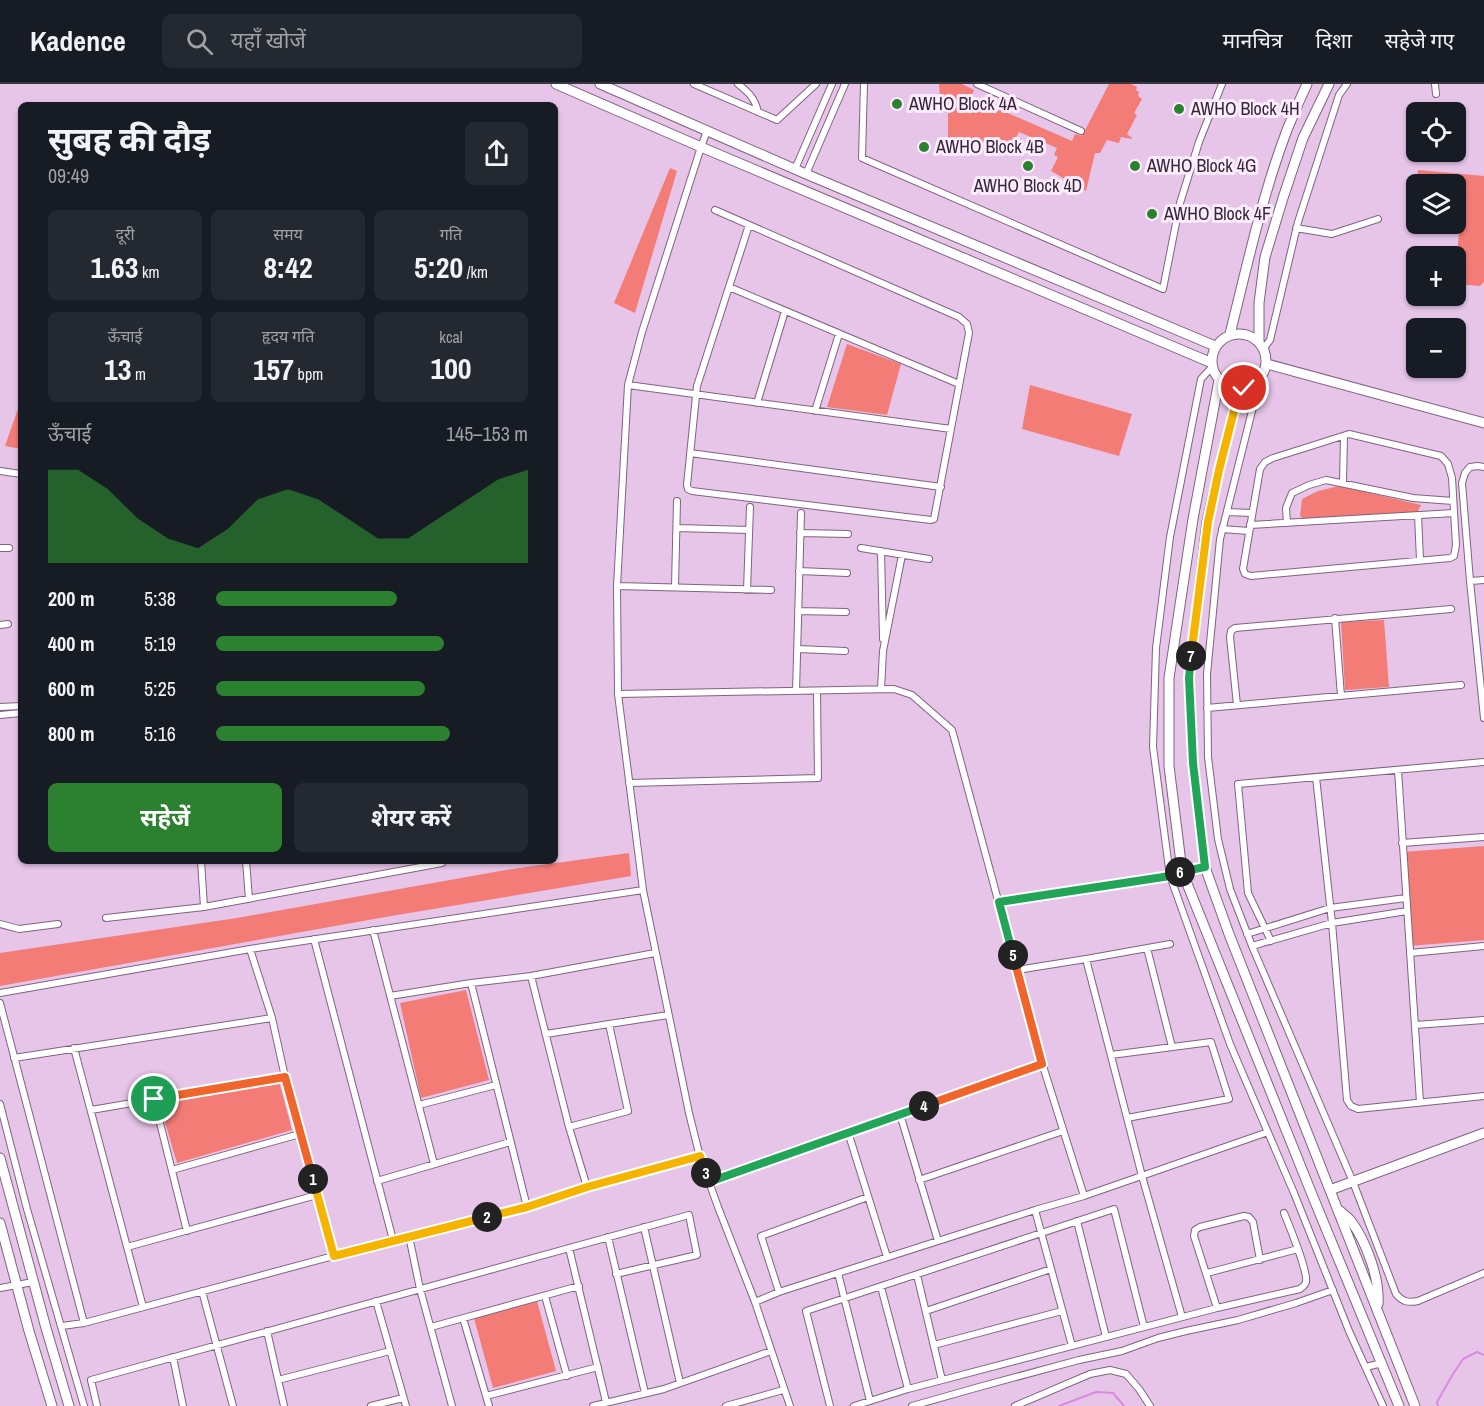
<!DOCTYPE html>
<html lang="hi">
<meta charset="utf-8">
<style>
:root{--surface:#171b24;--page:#242831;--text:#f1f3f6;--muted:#9ea1a6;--line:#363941;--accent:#2b812f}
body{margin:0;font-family:"Archivo Narrow","Noto Sans Devanagari",sans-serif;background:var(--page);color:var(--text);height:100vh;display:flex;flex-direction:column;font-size:22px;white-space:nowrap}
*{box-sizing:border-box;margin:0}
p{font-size:20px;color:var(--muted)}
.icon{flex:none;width:33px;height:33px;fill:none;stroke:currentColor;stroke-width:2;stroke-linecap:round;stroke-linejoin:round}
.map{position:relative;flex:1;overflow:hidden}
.drawer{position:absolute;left:18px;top:18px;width:540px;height:762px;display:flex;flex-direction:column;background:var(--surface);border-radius:9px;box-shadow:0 2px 4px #0004}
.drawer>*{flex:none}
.controls{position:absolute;left:1406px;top:18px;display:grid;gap:12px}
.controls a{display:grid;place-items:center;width:60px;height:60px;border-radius:9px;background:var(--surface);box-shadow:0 2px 4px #0004;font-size:30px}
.pin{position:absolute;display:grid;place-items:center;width:51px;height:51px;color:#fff;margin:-26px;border:3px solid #fff;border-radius:50%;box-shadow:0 2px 6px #0007}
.km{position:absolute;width:30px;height:30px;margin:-15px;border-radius:50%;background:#222;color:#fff;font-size:16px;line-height:30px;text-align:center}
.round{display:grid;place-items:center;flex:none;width:63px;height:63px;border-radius:9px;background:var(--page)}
.summary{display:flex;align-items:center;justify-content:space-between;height:102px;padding:0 30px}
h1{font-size:33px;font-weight:700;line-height:45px}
.metrics{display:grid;grid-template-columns:repeat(3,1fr);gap:9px;height:102px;padding:6px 30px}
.metrics div{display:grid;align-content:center;border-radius:9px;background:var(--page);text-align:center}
.metrics b{font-size:30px;font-weight:700}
.metrics small{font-size:16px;font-weight:400}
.metrics p{font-size:16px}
.chart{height:168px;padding:12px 30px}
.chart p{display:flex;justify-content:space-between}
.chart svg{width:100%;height:108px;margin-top:6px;fill:var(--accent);opacity:.7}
.button{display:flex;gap:12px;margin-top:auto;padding:12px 30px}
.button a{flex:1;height:69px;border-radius:9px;background:var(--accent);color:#fff;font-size:24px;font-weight:700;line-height:69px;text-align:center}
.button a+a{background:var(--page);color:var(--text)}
ul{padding:0 30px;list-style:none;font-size:20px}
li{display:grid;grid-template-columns:96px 72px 1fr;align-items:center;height:45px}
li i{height:15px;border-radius:8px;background:var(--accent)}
header{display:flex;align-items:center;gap:36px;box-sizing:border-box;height:84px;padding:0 30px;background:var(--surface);border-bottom:2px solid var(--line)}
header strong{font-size:28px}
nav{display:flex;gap:33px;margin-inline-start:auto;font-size:21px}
.search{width:420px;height:54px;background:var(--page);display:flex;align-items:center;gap:15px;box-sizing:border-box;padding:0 21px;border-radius:9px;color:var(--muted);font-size:22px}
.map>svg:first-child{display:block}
.green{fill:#f37c77}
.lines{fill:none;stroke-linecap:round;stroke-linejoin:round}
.stream{stroke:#da8ae1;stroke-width:2}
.street-casing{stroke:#806382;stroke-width:8}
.secondary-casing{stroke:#806382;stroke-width:11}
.street{stroke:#fff;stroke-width:6}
.secondary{stroke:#fff;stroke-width:9}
.split-1-casing{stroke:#fff;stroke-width:12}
.split-2-casing{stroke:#fff;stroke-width:12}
.split-3-casing{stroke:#fff;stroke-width:12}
.split-4-casing{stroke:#fff;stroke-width:12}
.split-5-casing{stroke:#fff;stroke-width:12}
.split-6-casing{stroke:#fff;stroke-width:12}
.split-7-casing{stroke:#fff;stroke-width:12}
.split-8-casing{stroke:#fff;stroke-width:12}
.split-1{stroke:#f0652b;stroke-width:8}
.split-2{stroke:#f5b400;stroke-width:8}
.split-3{stroke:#f5b400;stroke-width:8}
.split-4{stroke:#22a559;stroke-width:8}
.split-5{stroke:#f0652b;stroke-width:8}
.split-6{stroke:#22a559;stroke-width:8}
.split-7{stroke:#22a559;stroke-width:8}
.split-8{stroke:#f5b400;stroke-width:8}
.poi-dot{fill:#2b812f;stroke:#fdecfe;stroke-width:2}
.labels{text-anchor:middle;stroke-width:6;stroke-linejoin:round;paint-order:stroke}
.poi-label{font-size:18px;fill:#342835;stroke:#fdecfe;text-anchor:start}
</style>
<header>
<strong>Kadence</strong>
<div class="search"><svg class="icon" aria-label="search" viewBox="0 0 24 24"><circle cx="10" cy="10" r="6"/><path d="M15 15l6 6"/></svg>यहाँ खोजें</div>
<nav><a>मानचित्र</a><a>दिशा</a><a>सहेजे गए</a></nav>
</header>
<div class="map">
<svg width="1484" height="1322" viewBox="0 0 1484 1322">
<rect width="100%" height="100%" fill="#e6c5e8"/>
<path class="green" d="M939,0H962L974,6L971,13L1072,57L1075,50L1082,52L1109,0H1131L1137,3L1136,6L1139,8L1138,12L1142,15L1134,29L1137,31L1127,50L1132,54V55L1121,53L1119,59L1107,56L1100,69H1095L1086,107L1051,87L1058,73L1054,71L1057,64L1019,48L1016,54L999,65L979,56L969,71L948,70V29L941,27Z
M670,84L677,87L635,229L614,219Z
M1418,86L1484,92V198L1480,202L1455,200L1460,134H1455V100H1416V131H1410Z
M847,260L901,280L887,331L827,323Z
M1030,301L1132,330L1119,372L1022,345Z
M21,316V365L5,362Z
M1339,402L1421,421L1417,429L1305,436L1300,432L1302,415L1318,407Z
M1384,536L1389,603L1345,606L1341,538Z
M1484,762V856L1409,862L1403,768Z
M629,769L631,792L391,832L0,902V869L237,834L512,785Z
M466,906L489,996L421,1014L400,919Z
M279,997L292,1046L177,1079L159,1018Z
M537,1217L556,1287L493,1304L474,1234Z"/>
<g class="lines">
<path class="stream" d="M1059,1322L1096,1308L1113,1309L1124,1322
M1438,1322L1437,1318L1453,1290L1463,1275L1477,1268L1484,1271"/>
<defs>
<path id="street" d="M694,0L777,36L816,0
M738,0C748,8 755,14 758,28
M864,0L862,74L1163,205L1180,119L1199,58L1222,0
M977,0L1081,47
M1435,0L1436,10
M707,47L701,63L642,248L628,301L617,502L618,610L643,806L689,1029L700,1073L718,1123L755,1218L790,1322
M795,85L832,0
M806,90L845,0
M715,126L959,233L967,240L969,249L934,435L931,436L692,407L688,405L687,401L697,302L749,141
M1296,144L1332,150L1378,135
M729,203L959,300
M1264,264L1270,256L1298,138L1339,11L1347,0
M1212,283L1201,295L1170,453L1156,564L1153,663L1170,792L1230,960L1294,1109L1349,1247L1383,1322
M1260,295L1220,455L1207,590L1208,673L1218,755L1230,805L1252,862L1353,1098L1396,1210C1403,1218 1408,1219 1418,1217L1484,1189
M628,301L951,345
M757,319L785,227
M815,327L839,250
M1349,350L1441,372L1448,380L1452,394L1456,461L1454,472L1450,474L1251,492L1245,490L1243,485L1260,385L1265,378L1273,374Z
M690,369L941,403
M1484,383L1478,382L1470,383L1465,389L1462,399L1470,497L1484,634
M0,387L21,390
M1343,399L1344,352
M1227,428L1252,429
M1418,431L1420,476
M1287,439L1286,424L1292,409L1309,401L1326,396L1413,414L1453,417
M1250,441L1454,429
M677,444L749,446
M1222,445L1249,447
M800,449L848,450
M0,464H9
M861,464L929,475
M881,467L883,555
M799,487L847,489
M1470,497L1484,496
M617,502L771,506
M675,503L677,417
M747,506L750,423
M798,527L846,528
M1335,534L1341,612
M0,541L8,540
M798,565L845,567
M881,605L883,567L902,471
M796,607L801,429
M618,610L894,605L912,611L952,646L1042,979L1084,1112
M1237,621L1230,553L1231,547L1235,544L1451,525
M0,623L21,622
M1207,624L1461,601
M0,631L21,629
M1398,686L1420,1018
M1316,693L1332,839L1347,1016L1351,1022L1358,1025L1484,1012
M629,699L818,694L817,607
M1402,759L1484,753
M201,777L204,823
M246,777L249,815
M999,818L1170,792L1182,787L1205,783
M106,834L204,823L442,779V777
M0,840L19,845L58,840
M373,846L434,1080
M1247,850L1330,824L1406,814
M314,855L393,1156
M1271,857L1248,809L1238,700L1484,678
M1252,862L1332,839L1407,827
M1147,864L1172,963
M250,865L272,934L285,993L334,1172
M1410,869L1484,862
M1086,875L1142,1092L1182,1233
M1017,886L1086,875L1170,860
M531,892L569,1043L587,1103
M471,899L527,1123
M0,909L250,865L643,806
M390,912L471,899L531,892L655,869
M0,919L84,1239
M1415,941L1484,936
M546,950L609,940L668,931
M74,964L143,1223
M1111,971L1211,958L1229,1015L1127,1034
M14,974L272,934
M154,1015L187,1147
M0,1020L27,1125L84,1322
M419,1021L496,1001
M91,1026L285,993
M900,1030L938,1157
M569,1043L628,1027L609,940
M848,1048L887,1173
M172,1086L300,1050
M919,1096L1063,1047
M377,1097L510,1058
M709,1098L1042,979
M1035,1126L1072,1262
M1077,1137L1106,1253
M644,1143L680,1299
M409,1152L420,1205L452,1322
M608,1153L645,1309
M127,1163L317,1111
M569,1164L606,1318
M838,1189L870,1317
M1207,1189L1298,1165
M917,1191L942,1296
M881,1203L908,1305
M0,1204L33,1198
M202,1207L233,1322
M779,1208L761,1152L868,1113
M545,1212L567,1292
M376,1217L406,1322
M755,1218L779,1208L838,1189L1035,1126L1084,1112L1268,1048
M1217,1224L1194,1152L1195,1146L1200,1143L1244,1132L1249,1133L1253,1138L1260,1176
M926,1227L1051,1185
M463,1234L489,1322
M62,1242L84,1239L393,1156L527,1123L587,1103L700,1073
M431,1243L579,1202
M267,1247L284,1322
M934,1261L1062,1227
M173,1273L183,1322
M1366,1283L1382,1279
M278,1296L390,1267
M486,1312L598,1283
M97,1322L91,1296L689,1131L697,1171L616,1190
M371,1322L403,1314
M593,1322L664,1305L771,1267
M726,1322L783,1306
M830,1322L806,1227L1114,1125L1144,1243
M854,1322L908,1305L1217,1224L1300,1205C1303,1202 1305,1202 1306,1198C1308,1188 1289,1141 1284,1129
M912,1322L979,1303L1079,1276L1122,1267L1158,1254L1186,1247L1238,1236L1296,1219L1333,1206
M1015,1322L1090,1290L1110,1286L1126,1290L1139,1305L1150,1322"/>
<path id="secondary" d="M556,0L701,63L1212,279
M600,0L806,90L1215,262
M1212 277a27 27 0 1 1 54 0a27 27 0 1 1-54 0Z
M1230,250C1247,182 1262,112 1287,46C1293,31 1300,15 1307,0
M1259,257V219L1265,173L1283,114L1303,54L1329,0
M1267,280L1484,339
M1219,296L1193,435L1169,594V682L1182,787L1313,1113L1399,1322
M1244,304L1234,327L1219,386L1207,438L1189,594L1193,679L1205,783L1229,850L1415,1322
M0,1074L46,1244L69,1322
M1330,1106L1484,1049
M1340,1127C1343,1130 1348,1133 1351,1137C1366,1157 1380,1195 1378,1220
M0,1139L29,1247L52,1322"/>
</defs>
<use href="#street" class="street-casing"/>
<use href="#secondary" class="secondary-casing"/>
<use href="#street" class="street"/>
<use href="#secondary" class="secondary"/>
</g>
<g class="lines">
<defs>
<path id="split-1" d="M154,1015L285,993L313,1095"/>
<path id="split-2" d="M313,1095L334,1172L487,1133"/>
<path id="split-3" d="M487,1133L527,1123L587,1103L700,1072L706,1089"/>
<path id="split-4" d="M706,1089L709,1098L924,1022"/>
<path id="split-5" d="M924,1022L1042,980L1013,871"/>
<path id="split-6" d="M1013,871L999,818L1170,792L1180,788"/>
<path id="split-7" d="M1180,788L1205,783L1193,679L1189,594L1191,572"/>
<path id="split-8" d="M1191,572L1208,438L1219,386L1234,327L1244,304"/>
</defs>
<use href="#split-1" class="split-1-casing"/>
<use href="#split-2" class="split-2-casing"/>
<use href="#split-3" class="split-3-casing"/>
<use href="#split-4" class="split-4-casing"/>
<use href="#split-5" class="split-5-casing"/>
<use href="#split-6" class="split-6-casing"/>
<use href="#split-7" class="split-7-casing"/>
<use href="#split-8" class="split-8-casing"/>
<use href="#split-1" class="split-1"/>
<use href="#split-2" class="split-2"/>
<use href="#split-3" class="split-3"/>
<use href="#split-4" class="split-4"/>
<use href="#split-5" class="split-5"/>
<use href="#split-6" class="split-6"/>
<use href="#split-7" class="split-7"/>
<use href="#split-8" class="split-8"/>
</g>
<g class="poi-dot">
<circle cx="897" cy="20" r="6"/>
<circle cx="1179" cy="25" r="6"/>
<circle cx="924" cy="63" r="6"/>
<circle cx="1028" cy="82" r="6"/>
<circle cx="1135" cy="82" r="6"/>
<circle cx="1152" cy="130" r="6"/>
</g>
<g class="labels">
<g class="poi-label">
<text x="909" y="26">AWHO Block 4A</text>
<text x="1191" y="31">AWHO Block 4H</text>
<text x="936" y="69">AWHO Block 4B</text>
<text x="1147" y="88">AWHO Block 4G</text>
<text x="1028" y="108" text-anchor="middle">AWHO Block 4D</text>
<text x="1164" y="136">AWHO Block 4F</text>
</g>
</g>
</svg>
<div class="controls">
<a><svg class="icon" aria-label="locate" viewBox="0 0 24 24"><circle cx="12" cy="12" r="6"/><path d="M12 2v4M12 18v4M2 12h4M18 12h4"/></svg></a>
<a><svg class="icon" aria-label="layers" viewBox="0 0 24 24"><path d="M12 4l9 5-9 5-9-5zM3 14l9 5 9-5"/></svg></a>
<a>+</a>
<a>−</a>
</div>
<div class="pin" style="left:154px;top:1015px;background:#1e9e55"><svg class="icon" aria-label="arrive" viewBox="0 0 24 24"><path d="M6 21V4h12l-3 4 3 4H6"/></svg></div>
<div class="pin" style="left:1244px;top:304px;background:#d93025"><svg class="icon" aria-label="check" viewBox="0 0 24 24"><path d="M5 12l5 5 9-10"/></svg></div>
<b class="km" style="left:313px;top:1095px">1</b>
<b class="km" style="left:487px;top:1133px">2</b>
<b class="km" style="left:706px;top:1089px">3</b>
<b class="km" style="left:924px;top:1022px">4</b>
<b class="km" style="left:1013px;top:871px">5</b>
<b class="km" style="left:1180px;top:788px">6</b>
<b class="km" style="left:1191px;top:572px">7</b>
<section class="drawer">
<div class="summary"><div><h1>सुबह की दौड़</h1><p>09:49</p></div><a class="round"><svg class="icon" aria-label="share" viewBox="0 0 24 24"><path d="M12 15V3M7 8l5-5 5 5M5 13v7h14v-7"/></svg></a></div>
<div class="metrics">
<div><p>दूरी</p><b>1.63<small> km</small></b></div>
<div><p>समय</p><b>8:42</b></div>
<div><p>गति</p><b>5:20<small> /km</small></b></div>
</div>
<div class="metrics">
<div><p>ऊँचाई</p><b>13<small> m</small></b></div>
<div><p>हृदय गति</p><b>157<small> bpm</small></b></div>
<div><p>kcal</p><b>100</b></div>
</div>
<div class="chart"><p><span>ऊँचाई</span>145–153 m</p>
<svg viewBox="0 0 160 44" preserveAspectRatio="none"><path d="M0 44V6L10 6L20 14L30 26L40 34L50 38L60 30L70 18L80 14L90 18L100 26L110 34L120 34L130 26L140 18L150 10L160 6V44z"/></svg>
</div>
<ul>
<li><b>200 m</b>5:38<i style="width:58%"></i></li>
<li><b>400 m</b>5:19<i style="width:73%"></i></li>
<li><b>600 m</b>5:25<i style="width:67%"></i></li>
<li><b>800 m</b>5:16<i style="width:75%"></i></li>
</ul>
<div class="button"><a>सहेजें</a><a>शेयर करें</a></div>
</section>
</div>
